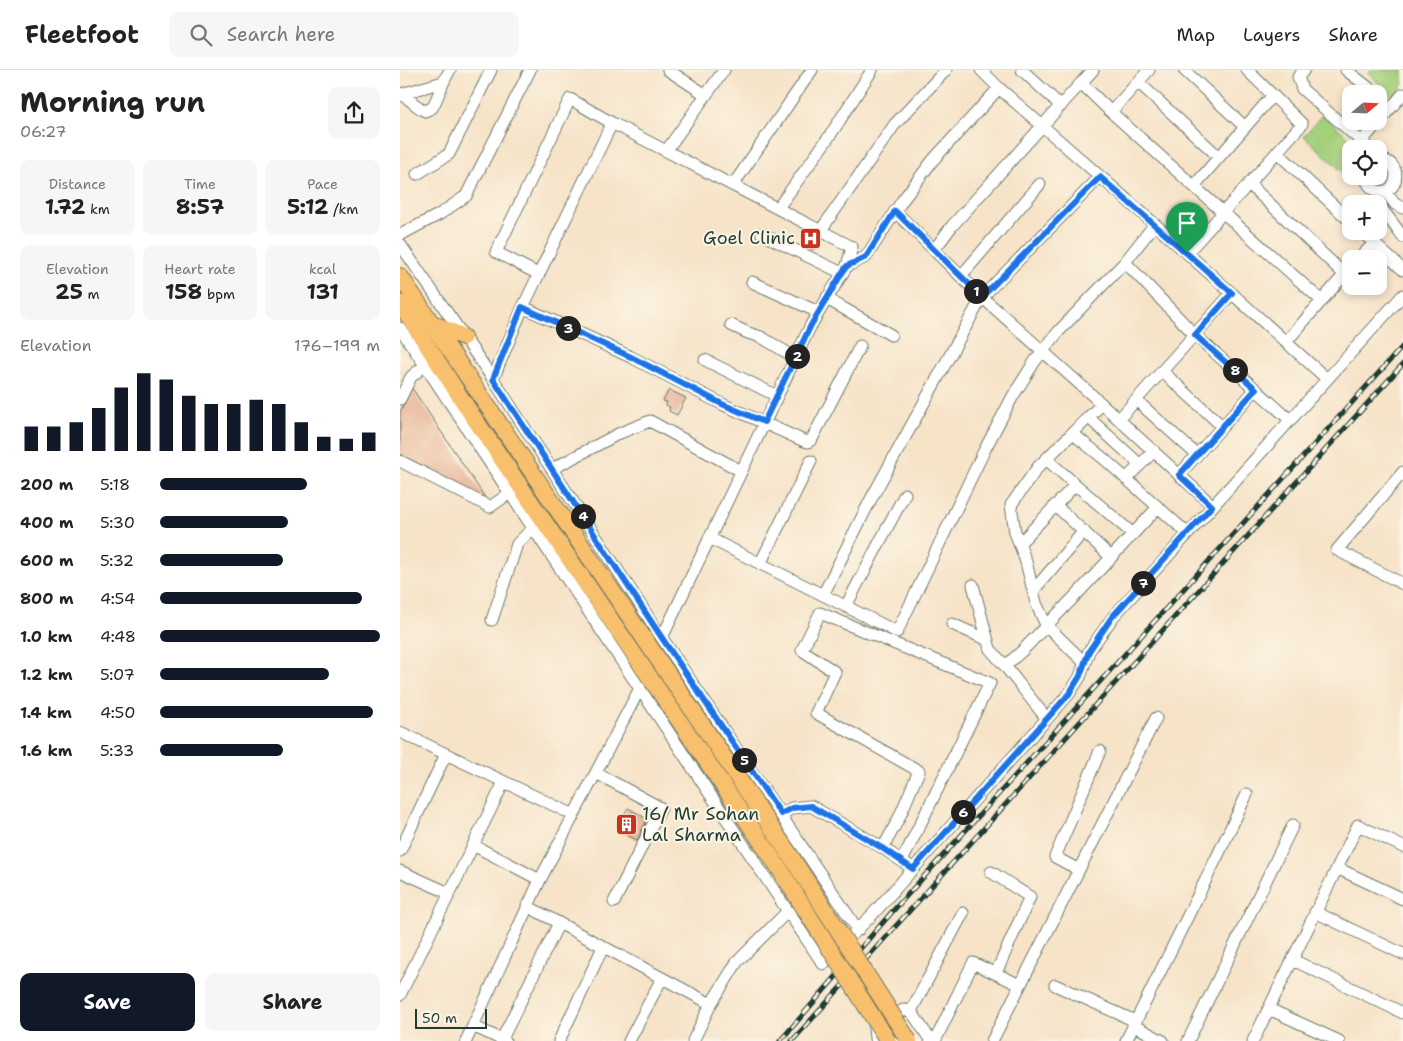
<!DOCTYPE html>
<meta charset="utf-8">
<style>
:root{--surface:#fff;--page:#f6f6f6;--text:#222;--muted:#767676;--line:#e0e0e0;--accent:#111827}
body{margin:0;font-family:"Shantell Sans",sans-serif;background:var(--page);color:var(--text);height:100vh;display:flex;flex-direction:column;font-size:19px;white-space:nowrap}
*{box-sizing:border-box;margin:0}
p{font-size:16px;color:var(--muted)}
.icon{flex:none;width:28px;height:28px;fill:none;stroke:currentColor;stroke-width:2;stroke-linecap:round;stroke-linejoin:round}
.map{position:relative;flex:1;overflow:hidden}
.details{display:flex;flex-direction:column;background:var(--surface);width:400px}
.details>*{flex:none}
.needle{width:32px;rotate:71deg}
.tools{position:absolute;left:942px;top:15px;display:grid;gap:10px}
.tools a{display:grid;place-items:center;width:45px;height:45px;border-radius:10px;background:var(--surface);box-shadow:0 2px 8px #0003;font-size:25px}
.scale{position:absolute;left:15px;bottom:12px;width:72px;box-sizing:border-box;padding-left:5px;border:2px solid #1f3d34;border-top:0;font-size:14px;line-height:18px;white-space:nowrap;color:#1f3d34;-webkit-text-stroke:4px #fcf5e5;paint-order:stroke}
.pin{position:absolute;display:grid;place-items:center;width:42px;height:42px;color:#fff;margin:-51px -21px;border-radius:50% 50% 50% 0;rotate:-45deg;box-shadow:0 0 5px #0007}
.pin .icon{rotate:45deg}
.km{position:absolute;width:25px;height:25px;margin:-12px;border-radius:50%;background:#222;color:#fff;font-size:14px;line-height:25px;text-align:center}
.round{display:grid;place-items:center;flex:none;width:52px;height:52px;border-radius:10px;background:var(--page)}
.head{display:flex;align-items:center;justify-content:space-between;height:85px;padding:0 20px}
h1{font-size:28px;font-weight:700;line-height:38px}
.metrics{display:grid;grid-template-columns:repeat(3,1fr);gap:8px;height:85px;padding:5px 20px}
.metrics div{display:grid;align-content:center;border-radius:10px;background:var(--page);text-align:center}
.metrics b{font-size:21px;font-weight:700}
.metrics small{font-size:14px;font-weight:400}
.metrics p{font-size:14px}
.chart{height:140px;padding:10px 20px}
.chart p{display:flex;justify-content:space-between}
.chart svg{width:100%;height:90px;margin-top:5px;stroke:var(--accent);stroke-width:6}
.button{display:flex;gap:10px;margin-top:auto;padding:10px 20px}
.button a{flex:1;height:58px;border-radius:10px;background:var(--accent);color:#fff;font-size:20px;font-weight:700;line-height:58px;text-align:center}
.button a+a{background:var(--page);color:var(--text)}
ul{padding:0 20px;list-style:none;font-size:16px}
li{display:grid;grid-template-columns:80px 60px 1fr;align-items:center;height:38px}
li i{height:12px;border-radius:6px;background:var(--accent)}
header{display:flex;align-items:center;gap:30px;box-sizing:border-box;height:70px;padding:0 25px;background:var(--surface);border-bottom:1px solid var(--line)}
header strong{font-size:24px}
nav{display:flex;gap:28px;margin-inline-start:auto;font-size:18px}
.search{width:350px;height:45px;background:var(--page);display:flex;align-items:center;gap:12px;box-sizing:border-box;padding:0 18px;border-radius:10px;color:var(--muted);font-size:19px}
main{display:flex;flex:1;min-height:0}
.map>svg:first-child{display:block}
.green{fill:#a4d07c;stroke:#628658}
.building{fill:#e6b294}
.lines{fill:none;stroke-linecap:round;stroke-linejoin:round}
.minor-casing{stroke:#6a7768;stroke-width:13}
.highway-casing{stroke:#6a7768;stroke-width:18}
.minor{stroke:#fff;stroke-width:11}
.highway{stroke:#f8bf6c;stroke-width:16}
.rail-casing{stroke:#1f3d34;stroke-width:5}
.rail{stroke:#fcf5e5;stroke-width:3;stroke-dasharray:9;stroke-linecap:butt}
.highway-bridge-casing{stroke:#6a7768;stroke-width:18;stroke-linecap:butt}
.highway-bridge{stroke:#f8bf6c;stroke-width:16}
.route-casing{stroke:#fff;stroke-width:10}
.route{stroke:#1a73e8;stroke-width:6}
.labels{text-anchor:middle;stroke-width:4;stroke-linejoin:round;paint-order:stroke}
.poi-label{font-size:18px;fill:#1f3d34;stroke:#fcf5e5;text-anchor:end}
</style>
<header>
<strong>Fleetfoot</strong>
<div class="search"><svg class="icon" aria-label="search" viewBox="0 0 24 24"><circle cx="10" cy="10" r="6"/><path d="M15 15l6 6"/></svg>Search here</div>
<nav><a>Map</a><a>Layers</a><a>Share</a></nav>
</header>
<main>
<section class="details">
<div class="head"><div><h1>Morning run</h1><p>06:27</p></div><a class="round"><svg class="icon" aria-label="share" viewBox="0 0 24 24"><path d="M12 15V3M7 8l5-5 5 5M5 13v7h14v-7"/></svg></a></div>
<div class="metrics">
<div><p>Distance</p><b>1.72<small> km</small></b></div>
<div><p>Time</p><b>8:57</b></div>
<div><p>Pace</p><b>5:12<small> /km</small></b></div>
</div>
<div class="metrics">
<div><p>Elevation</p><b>25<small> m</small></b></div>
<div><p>Heart rate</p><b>158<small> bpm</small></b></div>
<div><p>kcal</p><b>131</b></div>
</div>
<div class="chart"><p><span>Elevation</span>176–199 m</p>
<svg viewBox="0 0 160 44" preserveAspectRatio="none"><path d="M5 44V32M15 44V32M25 44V30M35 44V23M45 44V13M55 44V6M65 44V9M75 44V17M85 44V21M95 44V21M105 44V19M115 44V21M125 44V30M135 44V37M145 44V38M155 44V35"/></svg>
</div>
<ul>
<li><b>200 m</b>5:18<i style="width:67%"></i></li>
<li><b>400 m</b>5:30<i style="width:58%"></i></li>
<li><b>600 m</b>5:32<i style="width:56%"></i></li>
<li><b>800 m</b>4:54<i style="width:92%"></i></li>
<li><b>1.0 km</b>4:48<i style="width:100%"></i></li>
<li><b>1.2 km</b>5:07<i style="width:77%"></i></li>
<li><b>1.4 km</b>4:50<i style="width:97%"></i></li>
<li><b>1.6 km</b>5:33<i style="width:56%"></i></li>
</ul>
<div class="button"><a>Save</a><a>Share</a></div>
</section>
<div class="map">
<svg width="1003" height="971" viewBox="0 0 1003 971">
<rect width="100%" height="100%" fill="#fcf5e5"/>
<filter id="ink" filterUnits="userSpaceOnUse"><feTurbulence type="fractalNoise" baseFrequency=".02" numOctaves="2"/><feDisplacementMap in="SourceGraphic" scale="10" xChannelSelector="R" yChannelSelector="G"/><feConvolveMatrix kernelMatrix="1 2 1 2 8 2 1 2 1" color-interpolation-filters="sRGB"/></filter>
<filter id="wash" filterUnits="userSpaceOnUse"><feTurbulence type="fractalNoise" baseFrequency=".0096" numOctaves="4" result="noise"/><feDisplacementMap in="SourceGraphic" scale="20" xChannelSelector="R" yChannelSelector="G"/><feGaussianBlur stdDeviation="1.12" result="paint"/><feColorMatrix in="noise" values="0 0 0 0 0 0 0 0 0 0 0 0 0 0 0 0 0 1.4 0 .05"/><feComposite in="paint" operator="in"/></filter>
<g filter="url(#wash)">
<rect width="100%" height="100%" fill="#f6e3c8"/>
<path class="green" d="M971,0H1003V15L993,27L968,3Z
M922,45L963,79H951V105L949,108L904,66Z"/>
<g id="blocks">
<path class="building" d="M412,158L422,164L413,180L403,175Z
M12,318L86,429L0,384V342Z
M269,320L286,328L277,345L269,341L270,337L266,335L267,332L263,331Z
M228,738L247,749L237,770L216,759Z"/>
</g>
</g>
<g filter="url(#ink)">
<use href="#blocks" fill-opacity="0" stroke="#6a7768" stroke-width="1"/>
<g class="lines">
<defs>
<path id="minor" d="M268,0L306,25
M581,0L599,18
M622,0L661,36
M749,0L711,42L681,13L552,156L534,180L582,227L702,334L813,436
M784,0L845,57
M904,0L898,7L902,19L970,79
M946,0L977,24
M738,12L819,87
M681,13L693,0
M1,24L43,12
M0,25L1,24C10,29 16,37 25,41L32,38C39,26 42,12 50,0
M711,42L922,231
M962,71L1003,24
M266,81L324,0
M877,82L951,152
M17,104L49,84L91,0
M965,106C967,113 970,119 978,121C1000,126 1003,89 979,90
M849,114L944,204
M333,115L412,0
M794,116L873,25
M985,121L995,134L1003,138
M979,135L1003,167
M378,138L431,64L472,0
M495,141L534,180
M421,160L495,54L546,0
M961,161L1003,200
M362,164L442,203
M0,165L40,144L66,126L130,0
M0,174L93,309L262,568L458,860
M787,183L902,54L847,0
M959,189L974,173
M725,192L795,265L890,350
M447,196L466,187L502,131L533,90L599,18L758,157L927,309
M138,204L96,182L170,29L212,53
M561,206L640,114
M352,212L418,242
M427,227L434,233L491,265
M123,237L231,287L322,334L404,371L408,372L412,369L460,276
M331,255L348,263L361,267L396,288
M0,258L423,894L472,845L669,624L680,607L689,581L713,547L1003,225
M886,272L951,197
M305,290L377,326
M762,301L822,356
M93,309L123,237L212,53L452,177L447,196L411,255L262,568
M0,329L11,307L25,295
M736,330L797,385
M688,347L735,390
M719,349L832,223
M646,389L733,464
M0,391L90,437L110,423
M152,399L220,363L250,351L341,401
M1003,402L937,480L1003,514
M779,405L856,319
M726,409L754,381
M655,435L711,487
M758,437L787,463
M309,468L497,562L584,381L613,326L635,291L659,261L725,192L755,154
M619,474L675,415
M360,494L411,391
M573,515L590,579L605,596
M633,521L684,461
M423,525L470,431L582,227L700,107
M446,536L505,424
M92,550L117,474L133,458
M552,554L588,570
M685,593L646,555L636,533L626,492L615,462L611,435L638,397L702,334
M647,649L605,596L622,581L680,521L758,437L703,388L672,363
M0,662L174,745
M196,703L261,738L214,832
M381,745L392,738L411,736L483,778L508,795
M73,775L140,810
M483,778L499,748L519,701L416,643L435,602L402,580L420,543L590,613L502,791
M0,781L46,684
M937,798L1003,829
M679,800L655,787L700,681
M0,801L49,823
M591,802L630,827L596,903
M127,836L311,934
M915,842L1003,884
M893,890L1003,943
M655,915L735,951
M0,925L104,712
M869,939L939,971
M511,941L563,843
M733,955L763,971
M73,956L105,971
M102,969L159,853
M66,971L140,810L240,618
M159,971L203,877
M229,971L262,908
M293,971L311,934L337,892L388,841
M477,971L475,968L474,958L503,940L511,941L531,971
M535,971L573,893L620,915
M592,971L756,648
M726,971L816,789L847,724
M788,971L893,755
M853,971L958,755L1003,777"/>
<path id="highway" d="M0,206L392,788
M0,233L70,342L379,798
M32,253L63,267"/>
</defs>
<use href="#minor" class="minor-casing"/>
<use href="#highway" class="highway-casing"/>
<use href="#minor" class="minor"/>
<use href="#highway" class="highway"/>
<defs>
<path id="rail" d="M380,971L492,842L1003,276
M392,971L1003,294"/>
</defs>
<use href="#rail" class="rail-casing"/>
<use href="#rail" class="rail"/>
<defs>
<path id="highway-bridge" d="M392,788L509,971
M379,798L488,971"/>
</defs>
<use href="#highway-bridge" class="highway-bridge-casing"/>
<use href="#highway-bridge" class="highway-bridge"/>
</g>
</g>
<g class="lines" filter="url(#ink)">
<defs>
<path id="route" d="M700,107L832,223L795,265L856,319L779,405L812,436L712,547L689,581L680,606L669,624L513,799L482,778L411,736L392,738L381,744L262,568L93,309L122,237L231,287L322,334L364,352L411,255L442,203L447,196L466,187L495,141L582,227Z"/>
</defs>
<use href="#route" class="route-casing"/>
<use href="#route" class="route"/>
</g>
<defs>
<symbol id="hospital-square" viewBox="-11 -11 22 22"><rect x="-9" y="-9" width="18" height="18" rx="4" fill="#c8321e" stroke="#fcf5e5"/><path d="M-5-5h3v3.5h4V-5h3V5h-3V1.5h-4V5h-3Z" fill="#fff"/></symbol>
<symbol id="building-square" viewBox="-11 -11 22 22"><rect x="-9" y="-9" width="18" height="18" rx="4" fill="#c8321e" stroke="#fcf5e5"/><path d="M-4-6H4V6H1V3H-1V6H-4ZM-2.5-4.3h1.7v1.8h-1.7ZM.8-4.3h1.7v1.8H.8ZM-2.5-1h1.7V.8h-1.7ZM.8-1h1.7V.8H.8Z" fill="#fff"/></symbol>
</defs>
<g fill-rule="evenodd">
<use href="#hospital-square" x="398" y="156" width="25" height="25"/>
<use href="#building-square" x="214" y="742" width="25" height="25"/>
</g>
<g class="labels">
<g class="poi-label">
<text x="395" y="174">Goel Clinic</text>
<text x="242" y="750" text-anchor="start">16/ Mr Sohan<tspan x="242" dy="21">Lal Sharma</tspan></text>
</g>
</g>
</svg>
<div class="tools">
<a><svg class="needle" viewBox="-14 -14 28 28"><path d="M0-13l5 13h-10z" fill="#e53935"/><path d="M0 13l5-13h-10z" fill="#767676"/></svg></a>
<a><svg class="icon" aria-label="locate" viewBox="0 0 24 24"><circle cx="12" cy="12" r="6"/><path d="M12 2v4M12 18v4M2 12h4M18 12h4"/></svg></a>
<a>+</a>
<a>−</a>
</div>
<div class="scale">50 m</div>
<div class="pin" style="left:787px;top:183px;background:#1e9e55"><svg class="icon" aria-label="arrive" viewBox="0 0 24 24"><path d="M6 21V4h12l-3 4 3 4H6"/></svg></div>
<b class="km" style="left:576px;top:221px">1</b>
<b class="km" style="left:397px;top:286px">2</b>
<b class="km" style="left:168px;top:258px">3</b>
<b class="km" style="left:183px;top:446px">4</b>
<b class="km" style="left:344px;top:690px">5</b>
<b class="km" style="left:563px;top:742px">6</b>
<b class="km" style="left:743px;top:513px">7</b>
<b class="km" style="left:835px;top:300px">8</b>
</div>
</main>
